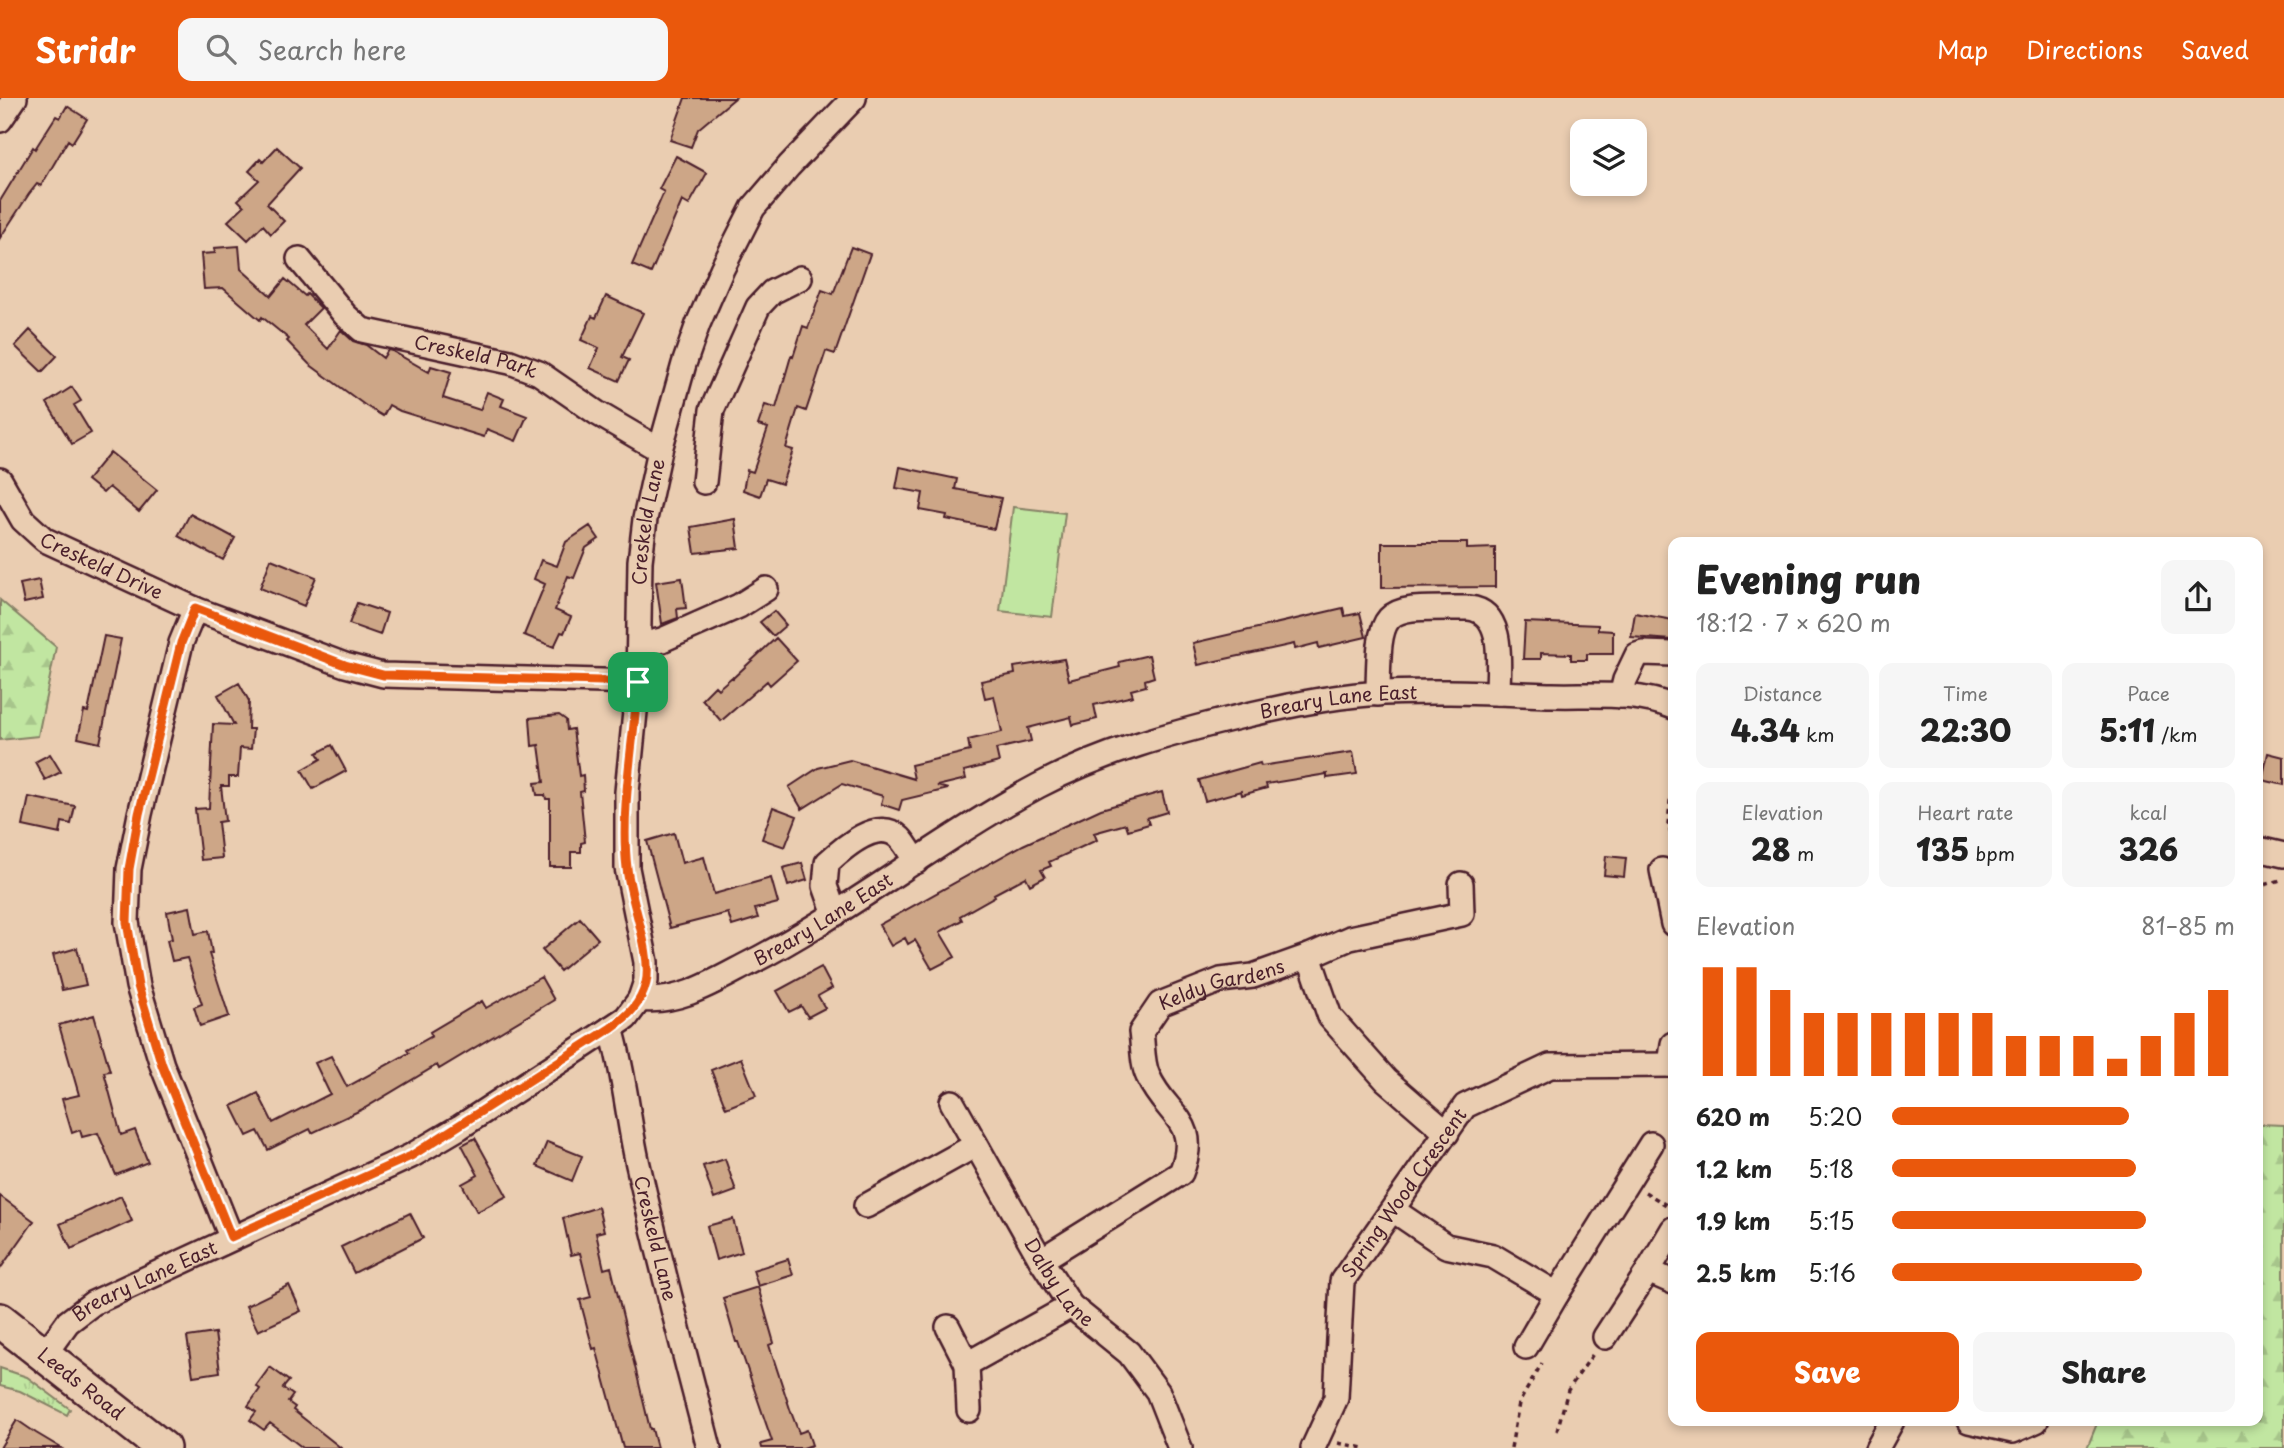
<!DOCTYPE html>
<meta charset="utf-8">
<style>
:root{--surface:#fff;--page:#f6f6f6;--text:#222;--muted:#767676;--accent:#ea580c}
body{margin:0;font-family:"Playpen Sans",sans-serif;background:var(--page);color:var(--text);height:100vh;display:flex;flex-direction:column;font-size:26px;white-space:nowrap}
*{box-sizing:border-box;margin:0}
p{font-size:23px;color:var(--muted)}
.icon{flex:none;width:38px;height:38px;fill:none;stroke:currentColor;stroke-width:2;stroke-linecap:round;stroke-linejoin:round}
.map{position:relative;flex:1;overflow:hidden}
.side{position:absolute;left:1668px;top:439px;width:595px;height:889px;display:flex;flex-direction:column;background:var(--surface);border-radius:14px;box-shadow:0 4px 10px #0003}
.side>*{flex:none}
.buttons{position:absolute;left:1570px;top:21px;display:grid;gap:14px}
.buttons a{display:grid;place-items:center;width:77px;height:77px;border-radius:14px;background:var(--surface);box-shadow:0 4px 10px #0003;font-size:35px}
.pin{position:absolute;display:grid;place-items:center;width:60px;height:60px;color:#fff;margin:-30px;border-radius:14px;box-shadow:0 4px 10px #0006}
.round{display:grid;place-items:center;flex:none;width:74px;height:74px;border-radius:14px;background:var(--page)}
.head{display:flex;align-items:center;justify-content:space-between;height:119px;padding:0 28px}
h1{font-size:38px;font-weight:800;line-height:52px}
.metrics{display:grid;grid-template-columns:repeat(3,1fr);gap:10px;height:119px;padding:7px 28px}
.metrics div{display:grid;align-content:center;border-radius:14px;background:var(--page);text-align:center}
.metrics b{font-size:30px;font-weight:800}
.metrics small{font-size:19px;font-weight:400}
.metrics p{font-size:19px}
.chart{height:196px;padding:14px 28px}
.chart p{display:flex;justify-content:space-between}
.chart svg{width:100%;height:126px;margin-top:7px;stroke:var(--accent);stroke-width:6}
.button{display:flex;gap:14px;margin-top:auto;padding:14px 28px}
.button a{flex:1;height:80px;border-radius:14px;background:var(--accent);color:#fff;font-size:28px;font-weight:800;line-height:80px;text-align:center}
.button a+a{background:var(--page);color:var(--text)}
ul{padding:0 28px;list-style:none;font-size:23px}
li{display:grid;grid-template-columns:112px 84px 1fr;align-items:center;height:52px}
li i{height:18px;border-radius:9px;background:var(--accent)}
header{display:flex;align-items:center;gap:42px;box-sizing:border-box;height:98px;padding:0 35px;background:var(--accent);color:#fff}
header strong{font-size:33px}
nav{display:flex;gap:38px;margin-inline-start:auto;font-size:24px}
.search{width:490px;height:63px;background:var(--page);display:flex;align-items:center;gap:18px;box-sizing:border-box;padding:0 24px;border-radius:14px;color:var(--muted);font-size:26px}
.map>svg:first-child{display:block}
.grass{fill:url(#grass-tufts);stroke:#868266;stroke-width:2}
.forest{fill:url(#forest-firs);stroke:#868266;stroke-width:2}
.pitch{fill:#c1e6a1;stroke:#868266;stroke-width:2}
.building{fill:#cda687;stroke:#4a1f2b;stroke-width:2}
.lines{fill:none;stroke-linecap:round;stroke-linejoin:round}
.minor-casing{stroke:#4a1f2b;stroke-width:28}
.highway-casing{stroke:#4a1f2b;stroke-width:38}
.path{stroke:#4a1f2b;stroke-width:3.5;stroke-dasharray:5 5;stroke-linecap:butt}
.minor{stroke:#eacdb1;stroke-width:23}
.highway{stroke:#eacdb1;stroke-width:33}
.route-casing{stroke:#fff;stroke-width:14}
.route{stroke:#ea580c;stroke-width:9}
.labels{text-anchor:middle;stroke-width:7;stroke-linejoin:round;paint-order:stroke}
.street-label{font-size:19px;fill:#4a1f2b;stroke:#eacdb1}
</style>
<header>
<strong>Stridr</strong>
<div class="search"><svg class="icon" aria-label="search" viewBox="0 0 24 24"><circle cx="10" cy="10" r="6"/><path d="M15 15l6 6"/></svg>Search here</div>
<nav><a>Map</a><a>Directions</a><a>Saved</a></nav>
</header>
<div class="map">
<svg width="2284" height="1350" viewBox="0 0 2284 1350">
<defs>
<pattern id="grass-tufts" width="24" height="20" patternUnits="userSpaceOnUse" patternTransform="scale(1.75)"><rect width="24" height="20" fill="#c1e6a1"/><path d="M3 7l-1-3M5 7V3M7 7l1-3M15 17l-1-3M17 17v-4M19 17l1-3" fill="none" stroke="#a7c58b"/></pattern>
<pattern id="forest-firs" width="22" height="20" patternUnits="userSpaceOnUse" patternTransform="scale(1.75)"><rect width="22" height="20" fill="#c1e6a1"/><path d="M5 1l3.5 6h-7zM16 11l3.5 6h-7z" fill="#a7c58b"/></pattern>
</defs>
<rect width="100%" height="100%" fill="#eacdb1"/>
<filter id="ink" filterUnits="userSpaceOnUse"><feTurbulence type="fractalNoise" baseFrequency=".0143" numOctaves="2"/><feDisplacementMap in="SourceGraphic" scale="14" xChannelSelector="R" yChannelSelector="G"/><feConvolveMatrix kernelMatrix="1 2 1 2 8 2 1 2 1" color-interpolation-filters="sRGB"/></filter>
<g filter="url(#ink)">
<path class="grass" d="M0,1270L27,1279L70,1311L67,1317L20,1293L0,1288Z"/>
<path class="forest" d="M0,502L56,549L38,638L0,642Z
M2258,1026L2284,1027V1350H2087L2098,1323H2258Z"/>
<path class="pitch" d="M1013,409L1065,415L1052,519L1000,513Z"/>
<path class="building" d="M685,0H735L698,31L691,49L670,42Z
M67,8L87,21L72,45L68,42L41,88L37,86L29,96L0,140V103L33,49L35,51L56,18L60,20Z
M277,49L300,70L267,106L284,123L271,136L263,127L248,142L228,123L244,108L238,102L259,82L249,73L260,61L263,64Z
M676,58L707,75L689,107L682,103L651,175L632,167L664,94L659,91Z
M239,148L241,171L271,198L285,181L305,198L307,196L321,210L304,227L328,251L341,232L353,243L366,247L383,260L388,252L392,253L429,274L431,268L451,274L443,300L480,312L487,294L504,301L501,308L527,318L516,343L487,331L484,339L400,313L389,307L383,318L366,308L309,266L287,243L289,241L262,219L260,222L223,190L204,191L201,156L215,155L214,150Z
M851,149L870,156L835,256L826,253L806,313L798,310L786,350L793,352L782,386L766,381L760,398L743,392L747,372L753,374L768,330L758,327L765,307L776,310L791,258L793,259L803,228L808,230L822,192L833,196Z
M606,198L643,215L622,259L629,262L619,283L590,270L599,250L581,242L592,218L596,220Z
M30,232L57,258L42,274L15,248Z
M72,289L81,303L74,307L91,335L72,346L47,305Z
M110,354L157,392L139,414L109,389L103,395L87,382Z
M900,369L957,381L955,391L1001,400L994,431L946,421L947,417L920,412L923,395L896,390Z
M190,416L235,440L223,462L178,438Z
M735,421L739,450L695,455L691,429Z
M590,428L599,441L586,450L574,480L568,478L555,512L571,519L564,535L561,534L554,549L524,537L545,486L534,481L541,462L557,468L566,444Z
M1382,445H1467V451L1495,450V489L1382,490Z
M271,461L316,479L304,508L260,490Z
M682,480L686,510L677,511L678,520L662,526L656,484Z
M39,482L43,501L24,505L20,486Z
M357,505L387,515L380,537L349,526Z
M1343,510L1345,518L1360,515L1366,539L1319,550L1318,545L1295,551L1294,546L1198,567L1193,545Z
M774,513L786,527L773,538L760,524Z
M1635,515L1673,522V542L1631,539Z
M1525,524L1598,527V532L1613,533V556H1587V562H1571V556L1541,555V561H1523Z
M104,538L121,541L100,645L78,640L84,613L88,614Z
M776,540L797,563L770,587L767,583L721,623L702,601L715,588L718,591L732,579L733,580Z
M1149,557L1154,579L1145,582L1146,588L1131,592L1133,598L1094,607L1097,621L1073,627L1071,619L1028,630L1031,643L996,651L999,664L964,673L966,681L937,688L948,691L902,702L899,712L881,706L883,698L842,686L802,711L789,689L818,670L850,662L914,681L911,667L970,653L968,642L1002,634L994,598L985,600L981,583L1015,576L1014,569L1064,561L1069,582L1120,569L1119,564Z
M239,585L249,603L248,631H253L251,651L240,650L238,679H229V688H221L225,723L218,724L222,760L201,762L195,711L209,710L213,626L234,627L218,597Z
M559,617L566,622L567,632L573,631L579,678L583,677L584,693L580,694L585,744L581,745V754H571V769H550V701H546L545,697H537L535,685L544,684L539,647L532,648L530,620Z
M332,647L346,673L313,691L302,672L321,661L317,655Z
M1353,654L1357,676L1327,680V676L1266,686L1267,690L1242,697L1241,693L1205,703L1199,682L1260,665L1261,668Z
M2268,655L2284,659V687L2262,682Z
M50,656L61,674L45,682L35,664Z
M1162,694L1167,714L1147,720L1149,726L1128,732L1126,726L1094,735L1097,742L1049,764L1051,768L1041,772L1045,779L1030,787L1026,779L994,796L995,798L960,818L962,822L940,834L955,859L932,871L915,842L908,846L905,840L891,848L879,827L1023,747L1101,711Z
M29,699L75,708L71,726L62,724L60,736L23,728Z
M773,709L797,718L785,749L762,741Z
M674,735L682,765L704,759L714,796L771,780L778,805L755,811L758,820L732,828L728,815L670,830L647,743Z
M1606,758L1626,760L1624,779L1604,777Z
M802,765L807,782L788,788L783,770Z
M190,809L195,836L208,833L212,855L209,856L229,918L200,928L194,909L202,906L187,860L172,863L167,842L172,841L167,814Z
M580,820L598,841L560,873L542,852Z
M77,850L86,887L62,892L53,857Z
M821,869L832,890L818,898L825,910L808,919L801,908L789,914L777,893Z
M541,879L554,902L439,971L437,967L365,1010L312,1035L310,1031L268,1052L258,1033L247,1038L232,1008L258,995L273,1025L330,996L315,965L331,958L347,989L409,955L407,952L432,938L430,934L482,903L486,910Z
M94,917L110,973L104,974L121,1037L135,1032L148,1064L116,1077L98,1035L82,1039L80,1032L72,1035L62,1001L79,997L59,927Z
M741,960L756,998L726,1010L711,972Z
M475,1040L507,1098L477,1114L462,1086L478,1077L462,1047Z
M547,1044L582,1058L572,1083L537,1068Z
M725,1061L736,1093L714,1101L703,1068Z
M0,1098L34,1123L0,1171Z
M121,1098L132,1123L71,1151L60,1126Z
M598,1109L604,1133L596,1135L604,1171L611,1169L650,1331H652L657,1350H623L596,1250L593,1251L580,1202L591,1199L580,1155L571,1157L563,1120Z
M410,1115L423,1140L354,1175L341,1149Z
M733,1121L742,1154L716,1162L707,1128Z
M788,1161L793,1177L758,1188L753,1172Z
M289,1187L301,1213L258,1233L246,1208Z
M758,1189L774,1245L769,1247L791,1314L799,1335L807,1332L812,1347L803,1350H762L761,1346L772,1343L738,1244H736L723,1200Z
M215,1235L220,1274L193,1278L187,1239Z
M270,1269L289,1283L283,1290L293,1297L288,1304L295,1309L293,1312L341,1350H303L270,1325L264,1332L250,1322L256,1314L248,1308L260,1291L256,1288Z
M17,1322L36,1335L61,1350H0Z"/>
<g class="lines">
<defs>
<g id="minor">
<path d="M0,22L15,0"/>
<path id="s1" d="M299,161L345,217L362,232L510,264L539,275L597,315L660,352"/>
<path id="s2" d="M0,382L23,422L45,442L195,511L345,567L383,577L638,584"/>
<path d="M704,384L712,312L758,209L772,194L800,180"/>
<path d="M195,511L181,545L140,716L129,771L127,824L138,888L162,967L231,1139"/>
<path d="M640,547L662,542L739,508L766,491"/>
<path d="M1378,596C1379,504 1382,510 1469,510C1506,514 1498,567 1498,595"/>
<path d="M1621,598L1625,582L1637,557L1643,555L1673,556"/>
<path d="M2258,751L2284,757"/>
<path d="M1662,772L1673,826"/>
<path d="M835,816L825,788L827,765C843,750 879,718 900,740C906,746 911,756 916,764"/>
<path d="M1309,858L1330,919L1386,982L1447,1035"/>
<path id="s3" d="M640,901C677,906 712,885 744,868C847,816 937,742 1038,688C1102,654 1172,635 1243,618C1283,609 1327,599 1369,596C1430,592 1491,595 1552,597C1592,598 1636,593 1673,609"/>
<path id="s4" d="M611,930C625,976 628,1025 639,1071C660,1165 685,1257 709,1350"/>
<path d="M1670,967L1673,946"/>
<path id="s5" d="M952,1004L1041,1162L1071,1208L1129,1255L1158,1294L1180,1350"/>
<path d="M866,1108L976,1047"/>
<path d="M1393,1112L1446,1148L1493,1158L1557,1196"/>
<path id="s6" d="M1041,1162L1181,1075C1202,1022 1166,1019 1148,978C1142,966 1143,947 1141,934L1160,906L1221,882L1253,878L1309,858L1350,840L1462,816L1461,786"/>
<path d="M1648,1173L1673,1131"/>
<path d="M948,1229L967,1266L1071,1208"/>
<path d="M1605,1239L1648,1173L1673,1184"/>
<path d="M1526,1249L1557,1196L1651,1046"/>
<path id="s7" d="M44,1257L68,1224L93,1205L411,1058L460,1029L611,930L626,920L640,901L646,883V864L627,770V694L638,584L640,463L645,421L660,352L684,266L698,226L722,171L753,110L789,68L854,0"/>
<path d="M967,1266L969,1312"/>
<path d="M1969,1323L2013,1333L2036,1323"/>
<path id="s8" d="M1313,1350L1336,1300L1342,1183L1465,1008L1550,968L1673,967"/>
<path d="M1877,1350L1892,1323"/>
</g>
<g id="highway">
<path id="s9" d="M0,1222L163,1350"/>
</g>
</defs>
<use href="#minor" class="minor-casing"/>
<use href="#highway" class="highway-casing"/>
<path class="path" d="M1673,672L1668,726L1673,743
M2258,793L2261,788L2284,781
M1645,1094L1671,1110
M1557,1333L1568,1292L1593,1256
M1338,1345L1364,1350
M1511,1350L1519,1305L1542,1265"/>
<use href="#minor" class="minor"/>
<use href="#highway" class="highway"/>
</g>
</g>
<g class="lines" filter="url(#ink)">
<defs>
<path id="route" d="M195,510L345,567L383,577L638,584C634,643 620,712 627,770C630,802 653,856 646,885C641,906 628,918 611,930L411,1058L231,1139L162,967L138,888L127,824L129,771L139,716L181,545Z"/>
</defs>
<use href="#route" class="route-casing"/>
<use href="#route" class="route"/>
</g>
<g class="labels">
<g class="street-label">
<text dy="7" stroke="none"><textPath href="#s1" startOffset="212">Creskeld Park</textPath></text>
<text dy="7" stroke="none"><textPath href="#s7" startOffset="1183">Creskeld Lane</textPath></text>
<text dy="7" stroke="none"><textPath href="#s2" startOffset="138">Creskeld Drive</textPath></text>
<text dy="7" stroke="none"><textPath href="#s3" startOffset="770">Breary Lane East</textPath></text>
<text dy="7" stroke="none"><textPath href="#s3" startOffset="203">Breary Lane East</textPath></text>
<text dy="7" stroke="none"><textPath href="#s6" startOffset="418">Keldy Gardens</textPath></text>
<text dy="7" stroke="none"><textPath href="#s8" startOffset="280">Spring Wood Crescent</textPath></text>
<text dy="7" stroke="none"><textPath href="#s4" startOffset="215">Creskeld Lane</textPath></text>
<text dy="7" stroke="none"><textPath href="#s5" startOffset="210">Dalby Lane</textPath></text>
<text dy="7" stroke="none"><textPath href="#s7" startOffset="128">Breary Lane East</textPath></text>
<text dy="7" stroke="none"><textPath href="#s9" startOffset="103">Leeds Road</textPath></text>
</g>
</g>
</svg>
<div class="buttons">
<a><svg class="icon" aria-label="layers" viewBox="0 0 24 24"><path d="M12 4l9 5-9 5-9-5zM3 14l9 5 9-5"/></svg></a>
</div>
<div class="pin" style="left:638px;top:584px;background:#1e9e55"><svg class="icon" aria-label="arrive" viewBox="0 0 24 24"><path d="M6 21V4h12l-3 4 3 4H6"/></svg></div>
<section class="side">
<div class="head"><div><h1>Evening run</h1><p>18:12 · 7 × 620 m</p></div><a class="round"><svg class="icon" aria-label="share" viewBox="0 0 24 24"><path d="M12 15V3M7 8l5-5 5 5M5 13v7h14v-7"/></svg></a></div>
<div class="metrics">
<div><p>Distance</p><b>4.34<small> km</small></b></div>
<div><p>Time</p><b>22:30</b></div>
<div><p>Pace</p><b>5:11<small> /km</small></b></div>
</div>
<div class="metrics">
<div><p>Elevation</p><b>28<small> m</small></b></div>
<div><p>Heart rate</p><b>135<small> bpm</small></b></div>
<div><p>kcal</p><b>326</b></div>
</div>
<div class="chart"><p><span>Elevation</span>81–85 m</p>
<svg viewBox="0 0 160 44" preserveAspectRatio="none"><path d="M5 44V6M15 44V6M25 44V14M35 44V22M45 44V22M55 44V22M65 44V22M75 44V22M85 44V22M95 44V30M105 44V30M115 44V30M125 44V38M135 44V30M145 44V22M155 44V14"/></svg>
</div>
<ul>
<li><b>620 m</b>5:20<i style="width:69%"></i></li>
<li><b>1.2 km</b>5:18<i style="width:71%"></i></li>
<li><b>1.9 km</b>5:15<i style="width:74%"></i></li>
<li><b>2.5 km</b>5:16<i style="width:73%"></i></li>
</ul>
<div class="button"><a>Save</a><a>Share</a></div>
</section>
</div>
